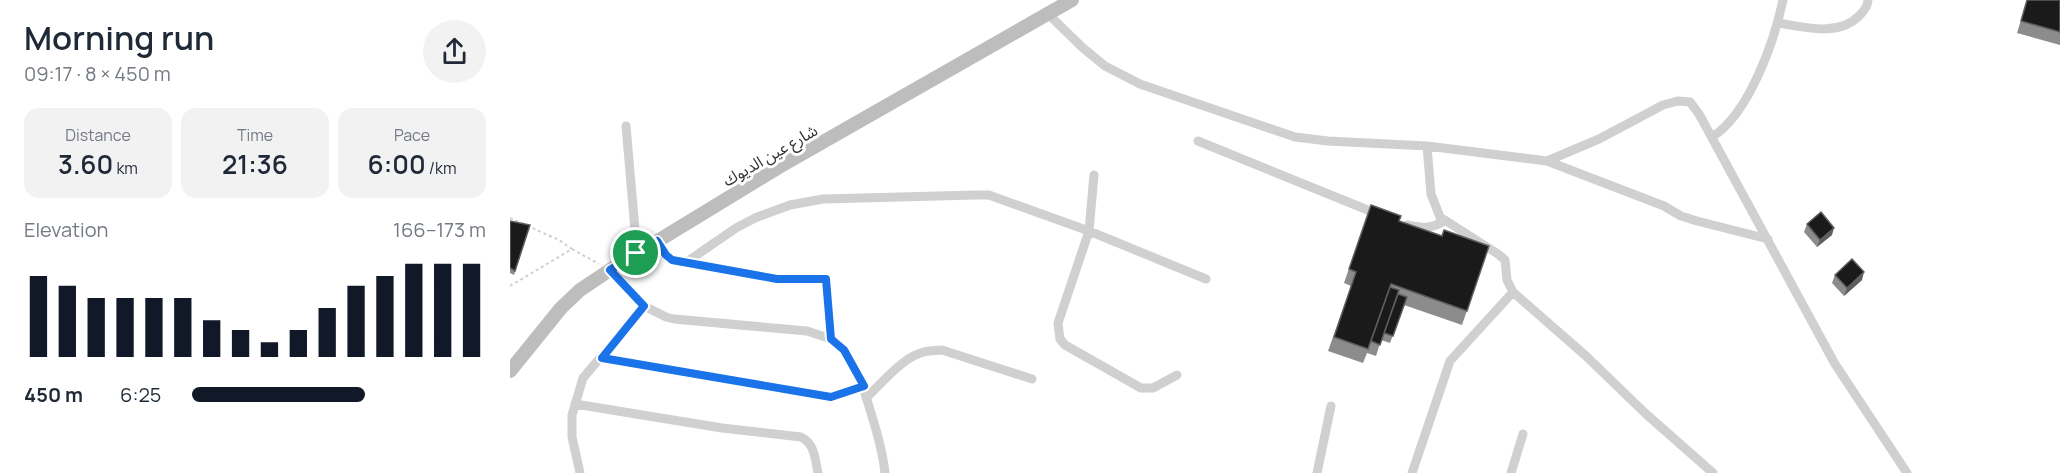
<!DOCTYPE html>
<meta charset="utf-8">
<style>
:root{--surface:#fff;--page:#f2f2f3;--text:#1f2937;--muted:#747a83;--accent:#111827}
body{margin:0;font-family:Manrope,"Noto Sans Arabic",sans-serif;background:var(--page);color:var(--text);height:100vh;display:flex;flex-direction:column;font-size:22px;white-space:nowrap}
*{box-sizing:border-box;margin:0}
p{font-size:20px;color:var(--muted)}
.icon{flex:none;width:33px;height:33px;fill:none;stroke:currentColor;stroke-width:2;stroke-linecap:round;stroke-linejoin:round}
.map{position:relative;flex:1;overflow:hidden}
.side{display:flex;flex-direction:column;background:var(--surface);width:510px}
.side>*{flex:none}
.pin{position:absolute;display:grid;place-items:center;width:51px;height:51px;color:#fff;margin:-26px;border:3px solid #fff;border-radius:50%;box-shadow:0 2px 6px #0007}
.round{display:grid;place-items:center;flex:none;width:63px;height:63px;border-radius:32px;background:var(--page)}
.summary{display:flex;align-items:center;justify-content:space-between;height:102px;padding:0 24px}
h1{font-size:33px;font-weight:600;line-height:45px}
.stats{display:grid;grid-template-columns:repeat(3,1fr);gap:9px;height:102px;padding:6px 24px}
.stats div{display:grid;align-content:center;border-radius:15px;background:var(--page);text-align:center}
.stats b{font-size:26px;font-weight:600}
.stats small{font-size:16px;font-weight:400}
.stats p{font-size:16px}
.chart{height:168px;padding:12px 24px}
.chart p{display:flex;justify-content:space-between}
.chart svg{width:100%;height:108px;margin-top:6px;stroke:var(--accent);stroke-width:6}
ul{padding:0 24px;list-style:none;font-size:20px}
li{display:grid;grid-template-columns:96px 72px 1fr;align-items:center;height:45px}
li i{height:15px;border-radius:8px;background:var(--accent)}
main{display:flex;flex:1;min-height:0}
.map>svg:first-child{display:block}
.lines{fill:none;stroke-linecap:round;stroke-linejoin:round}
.path{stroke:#d0d0d0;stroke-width:2;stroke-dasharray:3 3;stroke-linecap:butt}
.street{stroke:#d0d0d0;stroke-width:9}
.secondary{stroke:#bdbdbd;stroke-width:14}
.wall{fill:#8c8c8c}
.shaded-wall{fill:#5f5f5f}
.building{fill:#1a1a1a;stroke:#5f5f5f;stroke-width:1.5}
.route-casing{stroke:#fff;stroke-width:12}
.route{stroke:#1a73e8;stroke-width:8}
.labels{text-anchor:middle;stroke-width:6;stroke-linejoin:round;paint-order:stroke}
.street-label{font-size:16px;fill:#333;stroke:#fff}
</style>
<main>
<section class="side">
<div class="summary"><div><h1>Morning run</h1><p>09:17 · 8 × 450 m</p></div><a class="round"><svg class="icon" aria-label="share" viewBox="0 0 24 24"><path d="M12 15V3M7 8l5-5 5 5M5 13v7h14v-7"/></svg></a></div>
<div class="stats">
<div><p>Distance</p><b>3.60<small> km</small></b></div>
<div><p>Time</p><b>21:36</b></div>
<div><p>Pace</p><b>6:00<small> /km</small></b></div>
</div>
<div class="chart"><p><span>Elevation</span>166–173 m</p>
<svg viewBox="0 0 160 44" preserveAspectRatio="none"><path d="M5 44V11M15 44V15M25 44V20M35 44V20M45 44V20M55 44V20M65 44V29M75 44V33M85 44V38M95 44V33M105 44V24M115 44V15M125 44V11M135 44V6M145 44V6M155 44V6"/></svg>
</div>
<ul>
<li><b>450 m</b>6:25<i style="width:59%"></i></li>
</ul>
</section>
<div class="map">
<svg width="1550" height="473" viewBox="0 0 1550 473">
<rect width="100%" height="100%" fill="#fff"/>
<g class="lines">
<path class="path" d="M0,218L14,224
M62,249L89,264
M0,286L62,249L49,240L20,227"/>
<path class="street" d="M538,14L573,48L595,66L630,84L785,137L818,141L917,146L921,194L930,217L988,254L995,260L997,280L1003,292L1076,356L1136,414L1203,473
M1268,23C1294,27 1328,37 1349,16C1354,11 1358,6 1358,0
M116,126L127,253
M1202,137C1239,114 1264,42 1273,0
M688,141L870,215
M917,146L1037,161L1089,139L1153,105L1168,101L1180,102L1189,114L1325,364L1397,473
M1037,161L1154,206L1171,216L1187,221L1258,239
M584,175L579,231L548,323L550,339L555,345L631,388H643L667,375
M897,225C911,228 922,229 934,221
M147,241L156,255L162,260L267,279H317L321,339C349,363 351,381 361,413C367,432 373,453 375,473
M175,263L226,228L245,218L280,205L313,199L466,195H479L490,199L579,231L696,279
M134,306L156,317L164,319L297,331L321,339
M92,358L321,397L354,386
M356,398C370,385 391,360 408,354C416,350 424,351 432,350L522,379
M65,404L212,428L291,437C305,444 305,459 308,473
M70,473L62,437V415L73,378L134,306L100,270
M807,473L821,406
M902,473L940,361L1003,292
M1001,473L1013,434"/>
<path class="secondary" d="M0,371L51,308L70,290L100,270L269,167L562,0"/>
</g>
<path class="wall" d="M1517,0H1550V45L1507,33Z
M861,205L889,221L932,236L979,246L952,325L894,305L880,343L871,340L866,356L857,353L853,363L818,351L841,286L834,283Z
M0,221L20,225L4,275L0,273Z
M1297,224L1322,235L1307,247L1294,232Z
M1325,275L1352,280L1334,296L1322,283Z"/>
<path class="shaded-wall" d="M1324,228L1322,235L1307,247L1310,240Z
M1354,272L1352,280L1334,296L1337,288Z"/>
<path class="building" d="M1517,0H1550V32L1511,21Z
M861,205L891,216L889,221L932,236L934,230L979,246L957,311L881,284L858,349L824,337L846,272L839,269Z
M1311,212L1324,228L1310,240L1297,224Z
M0,221L20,225L5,271L0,268Z
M1342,259L1354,272L1337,288L1325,275Z
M880,287L889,290L870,345L861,341Z
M888,294L897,297L883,336L874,333Z"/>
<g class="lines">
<defs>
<path id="route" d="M147,241L156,255L162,260L267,279H316L321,339L334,350L354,386L321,397L92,358L134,306L100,270Z"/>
</defs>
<use href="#route" class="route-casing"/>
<use href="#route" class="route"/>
</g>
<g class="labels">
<g class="street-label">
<text transform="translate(260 155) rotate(-30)" y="6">شارع عين الديوك</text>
</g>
</g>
</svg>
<div class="pin" style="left:126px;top:253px;background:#1e9e55"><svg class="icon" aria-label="arrive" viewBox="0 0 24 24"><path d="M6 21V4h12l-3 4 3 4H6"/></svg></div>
</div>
</main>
